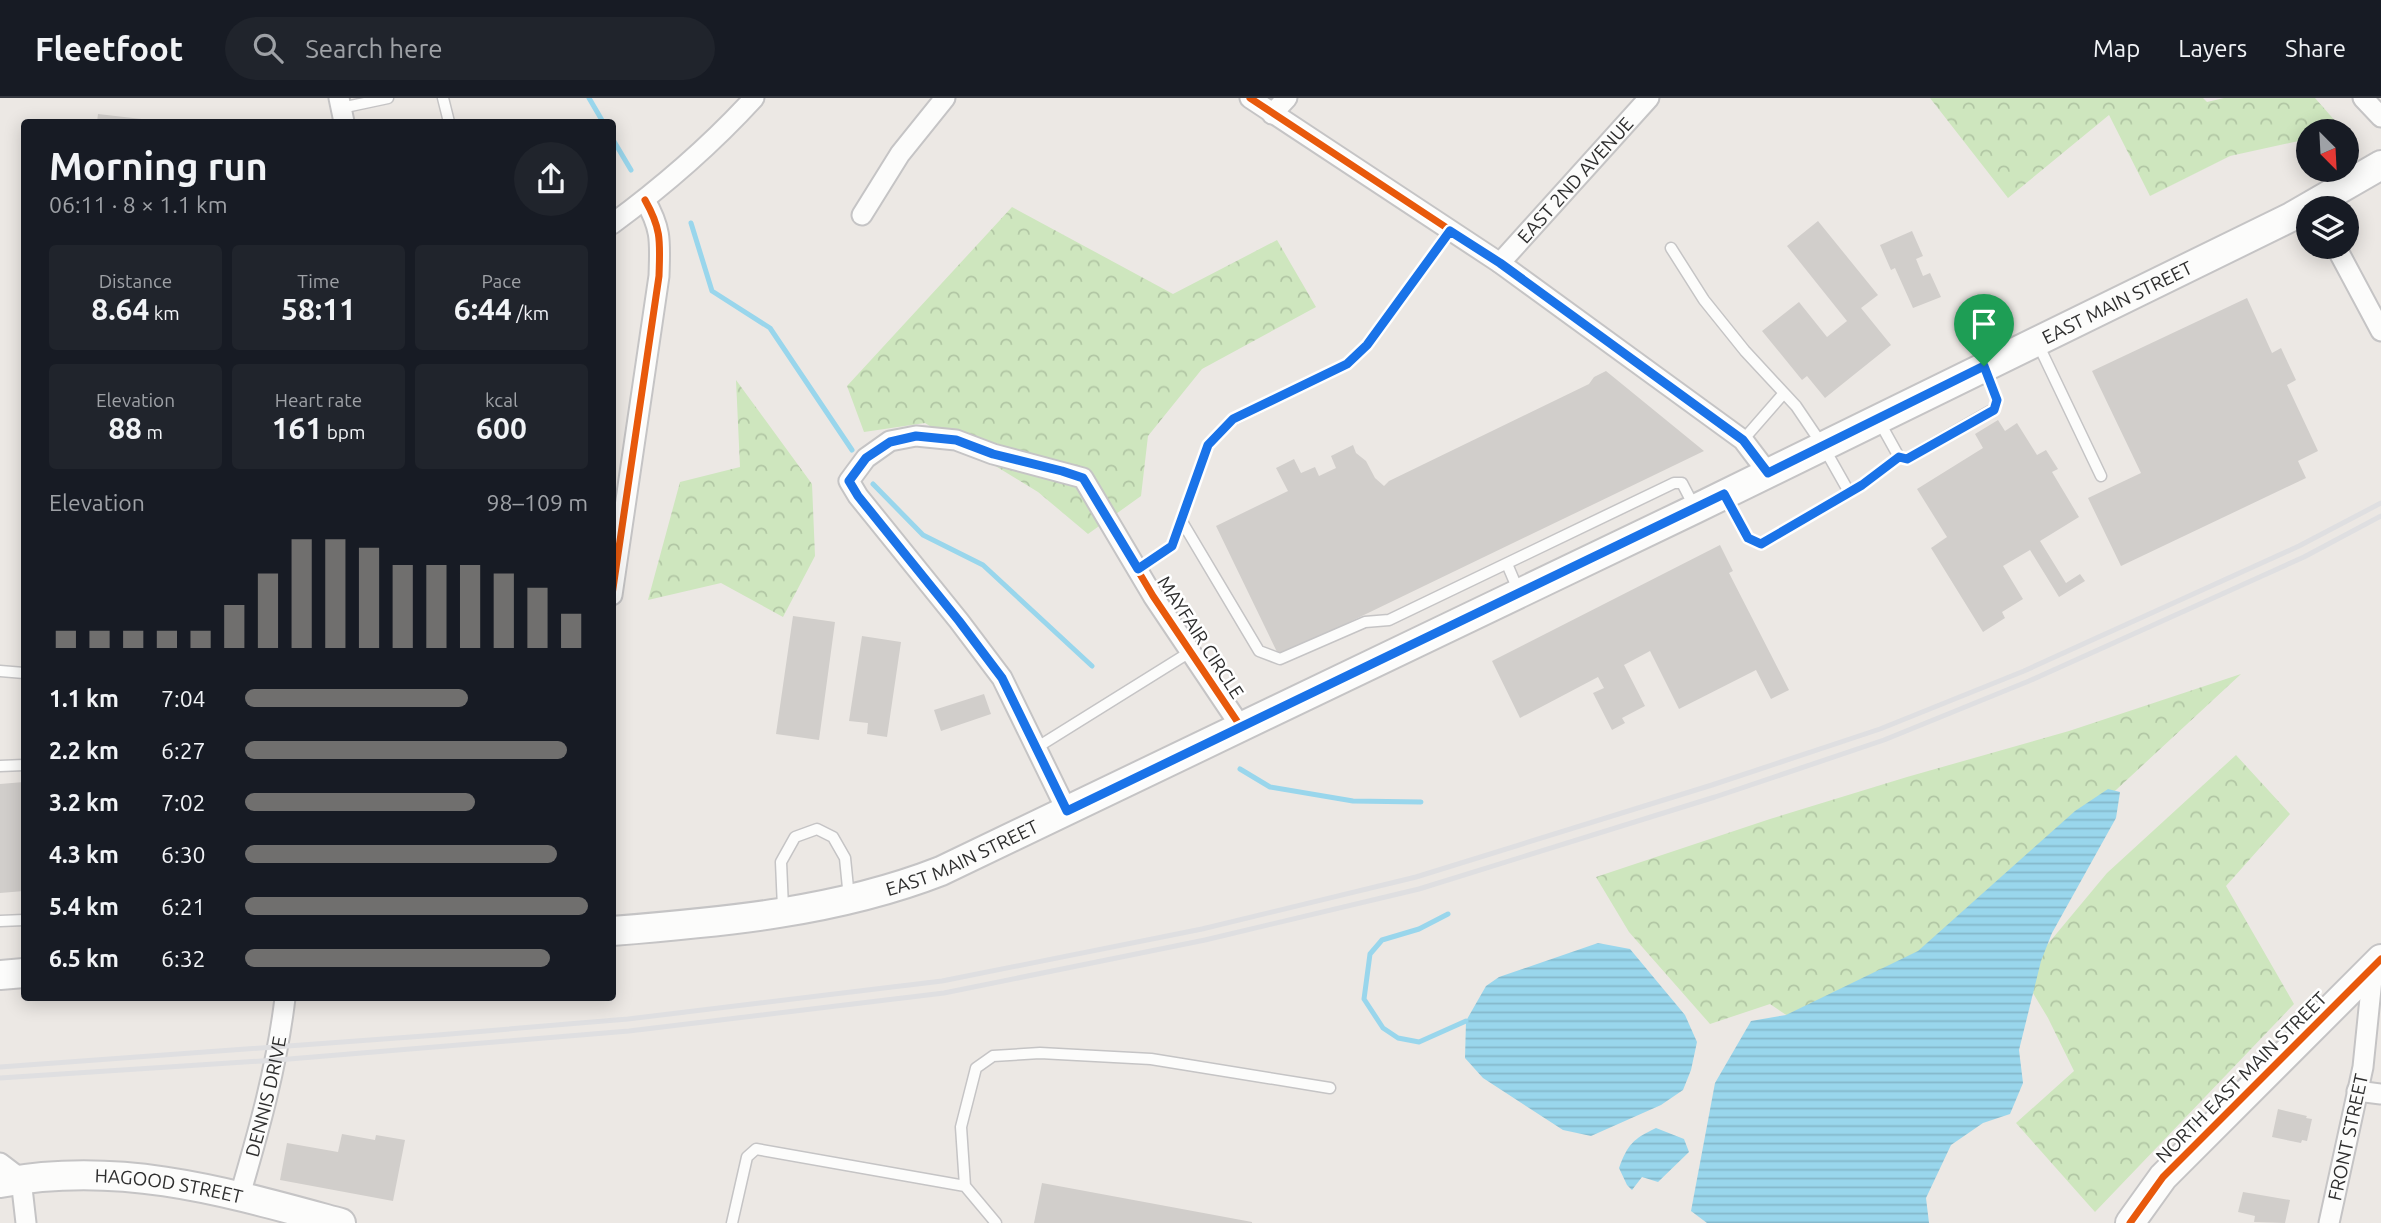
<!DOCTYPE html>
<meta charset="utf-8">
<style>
:root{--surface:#171b24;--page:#20242c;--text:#f1f3f6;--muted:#9ea1a6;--line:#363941;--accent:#706f6e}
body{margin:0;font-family:Ubuntu,sans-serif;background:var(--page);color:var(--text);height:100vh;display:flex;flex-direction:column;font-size:26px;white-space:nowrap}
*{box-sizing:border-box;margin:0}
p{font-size:23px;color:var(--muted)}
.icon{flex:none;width:38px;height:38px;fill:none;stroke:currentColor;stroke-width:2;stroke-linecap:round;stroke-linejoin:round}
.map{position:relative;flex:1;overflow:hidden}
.panel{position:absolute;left:21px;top:21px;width:595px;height:882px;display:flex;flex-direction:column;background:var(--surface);border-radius:7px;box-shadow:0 4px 18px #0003}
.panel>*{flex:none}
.needle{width:46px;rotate:156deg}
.fabs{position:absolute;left:2296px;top:21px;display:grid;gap:14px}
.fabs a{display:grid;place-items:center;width:63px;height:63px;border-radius:50%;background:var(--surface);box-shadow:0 4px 18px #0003;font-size:35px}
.pin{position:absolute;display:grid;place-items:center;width:60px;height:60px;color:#fff;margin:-72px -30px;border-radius:50% 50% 50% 0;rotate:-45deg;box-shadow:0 0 7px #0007}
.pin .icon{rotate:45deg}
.round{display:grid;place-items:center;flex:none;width:74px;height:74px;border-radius:37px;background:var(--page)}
.headline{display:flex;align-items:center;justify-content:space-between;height:119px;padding:0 28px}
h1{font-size:38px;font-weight:700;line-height:52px}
.stats{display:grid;grid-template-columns:repeat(3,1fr);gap:10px;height:119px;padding:7px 28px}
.stats div{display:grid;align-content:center;border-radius:7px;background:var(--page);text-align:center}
.stats b{font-size:30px;font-weight:700}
.stats small{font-size:19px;font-weight:400}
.stats p{font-size:19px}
.chart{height:196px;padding:14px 28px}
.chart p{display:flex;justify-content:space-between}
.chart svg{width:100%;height:126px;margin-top:7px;stroke:var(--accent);stroke-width:6}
ul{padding:0 28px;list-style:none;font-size:23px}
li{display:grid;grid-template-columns:112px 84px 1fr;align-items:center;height:52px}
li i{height:18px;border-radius:9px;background:var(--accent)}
header{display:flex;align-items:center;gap:42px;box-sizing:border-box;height:98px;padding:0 35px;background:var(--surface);border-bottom:2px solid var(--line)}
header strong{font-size:33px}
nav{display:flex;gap:38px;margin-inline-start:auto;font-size:24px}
.search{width:490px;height:63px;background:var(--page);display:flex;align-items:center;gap:18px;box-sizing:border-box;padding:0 24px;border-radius:38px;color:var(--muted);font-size:26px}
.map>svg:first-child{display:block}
.forest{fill:url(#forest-crowns)}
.water{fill:url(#water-rules)}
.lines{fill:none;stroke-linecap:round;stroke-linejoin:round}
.stream{stroke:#99d6ec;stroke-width:5}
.building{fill:#d1cecb}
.lane-casing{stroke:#c5c4c5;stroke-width:13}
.street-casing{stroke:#c5c4c5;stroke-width:23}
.secondary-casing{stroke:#c5c4c5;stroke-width:32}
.lane{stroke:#fcfcfb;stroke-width:10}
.street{stroke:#fcfcfb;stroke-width:19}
.secondary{stroke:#fcfcfb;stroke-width:28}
.rail{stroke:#dfdfe1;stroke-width:5}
.cycleway-casing{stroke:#fff;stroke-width:11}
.cycleway{stroke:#e8590c;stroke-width:7}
.route-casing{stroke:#fff;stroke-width:14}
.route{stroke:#1a73e8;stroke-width:9}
.labels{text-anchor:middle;stroke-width:5;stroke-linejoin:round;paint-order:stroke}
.street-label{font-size:19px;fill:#2e2e2e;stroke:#fff}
</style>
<header>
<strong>Fleetfoot</strong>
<div class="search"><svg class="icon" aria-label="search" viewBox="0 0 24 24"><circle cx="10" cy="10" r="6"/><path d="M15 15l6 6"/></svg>Search here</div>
<nav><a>Map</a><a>Layers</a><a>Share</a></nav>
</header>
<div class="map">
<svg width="2381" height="1125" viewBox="0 0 2381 1125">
<defs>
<pattern id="forest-crowns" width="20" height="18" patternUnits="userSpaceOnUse" patternTransform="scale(1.75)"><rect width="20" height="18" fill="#cee6be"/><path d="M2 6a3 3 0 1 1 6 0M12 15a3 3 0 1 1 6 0" fill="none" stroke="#b1c6a4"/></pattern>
<pattern id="water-rules" width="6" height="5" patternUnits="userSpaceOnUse" patternTransform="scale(1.75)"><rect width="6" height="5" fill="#99d6ec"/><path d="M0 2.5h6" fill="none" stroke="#84b8cb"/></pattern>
</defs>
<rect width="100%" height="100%" fill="#ece8e4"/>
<path class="forest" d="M1930,0H2203L2207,4L2224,0H2315L2344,33H2308V41L2230,58L2150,98L2109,17L2008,100Z
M1012,109L1173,196L1277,142L1316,209L1202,271L1148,338L1141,398L1088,436L1038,394L925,325L864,334L847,288Z
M736,282L812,386L815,458L783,519L721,485L648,502L680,384L740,369Z
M2241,576L2061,743L1813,935L1770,906L1710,926L1629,834L1596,779L1770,721L1907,679L2069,633Z
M2236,657L2290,716L2226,788L2294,906L2095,1114L2016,1025L2074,973L2048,920L2022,877L2107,775Z"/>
<path class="water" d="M2108,691L2120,694L2116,720L2052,835L2041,863L2019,952L2023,985L2010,1016L1983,1025L1951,1047L1926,1100L1929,1125H1707L1691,1113L1715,985L1751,923L1786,917L1918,853L2075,713Z
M1598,845L1630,851L1685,917L1697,944L1691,972L1683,992L1661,1007L1591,1038L1563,1032L1483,980L1465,960L1466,923L1486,888L1499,879Z
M1656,1030L1684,1041L1689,1054L1658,1084L1642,1079L1632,1092L1627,1087L1619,1070C1628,1046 1633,1041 1656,1030Z"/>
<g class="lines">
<path class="stream" d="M589,0L603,24
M612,40L631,72
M691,125L712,193L770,230L852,352
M873,386L923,437L983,467L1092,568
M1240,671L1270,689L1353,703L1421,704
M1448,816L1419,831L1382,842L1370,856L1364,901L1383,930L1398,940L1419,944L1466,923"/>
</g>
<path class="building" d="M98,16L159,23V24H97Z
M1818,123L1878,197L1861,210L1891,247L1825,300L1807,278L1802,282L1762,233L1799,204L1827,239L1847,223L1787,148Z
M1912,133L1923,158L1916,161L1923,178L1930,175L1941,199L1913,210L1895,170L1891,172L1880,147Z
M2247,200L2272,255L2281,250L2296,282L2287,287L2318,353L2298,363L2306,380L2121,468L2088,400L2141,375L2092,273Z
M1606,273L1704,353L1279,558L1216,428L1288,393L1276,370L1294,361L1301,375L1315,369L1319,378L1336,370L1331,358L1353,347L1356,355L1366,363L1375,380L1384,388L1389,383L1589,286L1594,279Z
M1998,322L2005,333L2017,325L2037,357L2046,352L2058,371L2052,374L2079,419L2040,443L2066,485L2080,476L2085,483L2059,499L2030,452L2003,468L2023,501L2002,514L2005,520L1983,534L1931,450L1947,439L1917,391L1983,350L1975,336Z
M1720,447L1733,473L1729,475L1789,592L1771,601L1756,572L1679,611L1650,553L1624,567L1645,608L1622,620L1625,625L1612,632L1593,595L1604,590L1598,579L1520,620L1492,563Z
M793,518L835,524L819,642L776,636Z
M862,538L901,544L887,639L867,636L868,625L849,623Z
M984,596L991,616L941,633L934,612Z
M24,684V793L0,795V686Z
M2278,1011L2307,1018L2306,1020L2312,1021L2307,1043L2302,1042L2301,1045L2272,1039Z
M342,1036L375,1042L376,1037L405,1042L393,1103L280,1082L287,1045L338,1054Z
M1042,1085L1252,1124V1125H1034Z
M2243,1094L2290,1102L2285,1125L2254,1124L2255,1118L2238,1114Z"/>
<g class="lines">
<defs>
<path id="lane" d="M443,0L449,24
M341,10L388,0
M1671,150L1704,202L1745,253L1796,308L1823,348L1849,394
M2038,246L2101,378
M1879,323L1899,359L1907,361L1994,311L1997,302L1986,272
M1743,342L1784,295
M1726,400L1748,440L1761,446L1862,387L1899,359
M1181,422L1259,553L1280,561L1365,524L1389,522L1674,385H1682L1695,410
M1507,466L1519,494
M1138,471L1172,448L1208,347L1232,322L1347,266L1367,247L1450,133
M0,573L24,575
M1036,650L1190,554
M0,668L24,667
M783,810L781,764L795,739L817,731L833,739L845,760L849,800
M0,823L24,822
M732,1125L747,1059L756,1051L965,1088
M996,1125L965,1088L961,1029L976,970L993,958L1040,955L1151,961L1330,990"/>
<g id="street">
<path d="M339,0L344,24"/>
<path d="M1250,0L1500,165L1743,342L1768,375"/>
<path d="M2363,0L2381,19"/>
<path d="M1272,16L1287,0"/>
<path d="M862,117L900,56L945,0"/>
<path d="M612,126C665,87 710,48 754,0"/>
<path d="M2336,149L2381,233"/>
<path id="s1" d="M1500,165L1649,0"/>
<path d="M612,497L659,178C660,144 662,132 645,102"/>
<path d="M1067,713L1002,580L959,523L858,398L849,383L866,360L890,343L916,338L956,342L993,356L1083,380L1153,498L1241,629"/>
<path d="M2357,993L2381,996"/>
<path d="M0,1065L21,1081L26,1125"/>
<path id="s2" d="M240,1097C259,1032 277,968 285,900"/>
<path id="s3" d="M2329,1125L2363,969L2373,871"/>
</g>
<g id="secondary">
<path id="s4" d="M612,833C724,824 836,814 941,773L1695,411L2291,119L2381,67"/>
<path d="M0,877L24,875"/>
<path id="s5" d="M0,1085C120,1062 227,1094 341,1125"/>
<path d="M2130,1125L2163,1079L2381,861"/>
</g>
</defs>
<use href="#lane" class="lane-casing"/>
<use href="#street" class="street-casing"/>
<use href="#secondary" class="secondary-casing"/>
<use href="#lane" class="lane"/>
<use href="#street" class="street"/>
<use href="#secondary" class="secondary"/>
<path class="rail" d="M0,969L438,937L628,921L942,883L1202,831L1416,779L1712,687L1880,631L2024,573L2299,448L2381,405
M0,980L277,962L629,933L944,895L1205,842L1419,791L1715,699L1884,642L2029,583L2304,459L2381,418"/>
<defs>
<path id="cycleway" d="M1250,0L1500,165L1743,342L1768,375
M612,497L659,178C660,144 662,132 645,102
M1067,713L1002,580L959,523L858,398L849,383L866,360L890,343L916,338L956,342L993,356L1083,380L1153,498L1241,629
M2130,1125L2163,1079L2381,861"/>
</defs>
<use href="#cycleway" class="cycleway-casing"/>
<use href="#cycleway" class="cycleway"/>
</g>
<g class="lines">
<defs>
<path id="route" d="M1450,133L1500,165L1743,342L1768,375L1984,268L1997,302L1994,312L1907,361L1899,359L1862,387L1761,446L1748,440L1724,396L1067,713L1002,580L959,523L858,398L849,383L866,360L890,344L916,338L956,342L993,356L1062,373L1083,380L1138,471L1172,448L1208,347L1233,321L1347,266L1367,247Z"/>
</defs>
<use href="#route" class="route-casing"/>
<use href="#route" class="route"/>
</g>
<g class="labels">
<g class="street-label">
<text dy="7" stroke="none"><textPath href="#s1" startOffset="112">EAST 2ND AVENUE</textPath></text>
<text dy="7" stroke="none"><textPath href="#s4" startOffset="1642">EAST MAIN STREET</textPath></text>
<text transform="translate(1201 539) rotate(57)" y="7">MAYFAIR CIRCLE</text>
<text dy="7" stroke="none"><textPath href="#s4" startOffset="360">EAST MAIN STREET</textPath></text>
<text transform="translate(2241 979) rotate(-45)" y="7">NORTH EAST MAIN STREET</text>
<text dy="7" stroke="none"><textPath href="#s2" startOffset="102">DENNIS DRIVE</textPath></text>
<text dy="7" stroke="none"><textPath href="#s3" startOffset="88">FRONT STREET</textPath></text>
<text dy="7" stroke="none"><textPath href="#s5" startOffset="170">HAGOOD STREET</textPath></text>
</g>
</g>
</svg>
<div class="fabs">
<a><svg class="needle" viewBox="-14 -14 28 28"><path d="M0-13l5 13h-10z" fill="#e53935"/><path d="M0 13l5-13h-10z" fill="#9ea1a6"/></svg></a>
<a><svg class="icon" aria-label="layers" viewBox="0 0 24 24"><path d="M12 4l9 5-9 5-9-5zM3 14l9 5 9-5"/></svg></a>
</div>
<div class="pin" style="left:1984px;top:268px;background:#1e9e55"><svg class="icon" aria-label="arrive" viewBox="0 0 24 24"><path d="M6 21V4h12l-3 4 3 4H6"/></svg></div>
<section class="panel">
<div class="headline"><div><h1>Morning run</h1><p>06:11 · 8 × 1.1 km</p></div><a class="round"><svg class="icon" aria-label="share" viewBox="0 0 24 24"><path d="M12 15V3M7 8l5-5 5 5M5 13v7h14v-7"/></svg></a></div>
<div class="stats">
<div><p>Distance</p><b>8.64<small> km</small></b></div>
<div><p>Time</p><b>58:11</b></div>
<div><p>Pace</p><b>6:44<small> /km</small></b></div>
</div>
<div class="stats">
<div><p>Elevation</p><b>88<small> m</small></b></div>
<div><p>Heart rate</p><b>161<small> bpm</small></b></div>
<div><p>kcal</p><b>600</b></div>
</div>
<div class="chart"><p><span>Elevation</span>98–109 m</p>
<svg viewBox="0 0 160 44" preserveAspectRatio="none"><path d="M5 44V38M15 44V38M25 44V38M35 44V38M45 44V38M55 44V29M65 44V18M75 44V6M85 44V6M95 44V9M105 44V15M115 44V15M125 44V15M135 44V18M145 44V23M155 44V32"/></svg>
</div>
<ul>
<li><b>1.1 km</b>7:04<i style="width:65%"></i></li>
<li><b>2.2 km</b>6:27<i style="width:94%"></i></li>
<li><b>3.2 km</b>7:02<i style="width:67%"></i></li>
<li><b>4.3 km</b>6:30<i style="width:91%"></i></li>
<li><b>5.4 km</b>6:21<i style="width:100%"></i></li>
<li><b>6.5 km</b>6:32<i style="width:89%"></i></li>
</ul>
</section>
</div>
